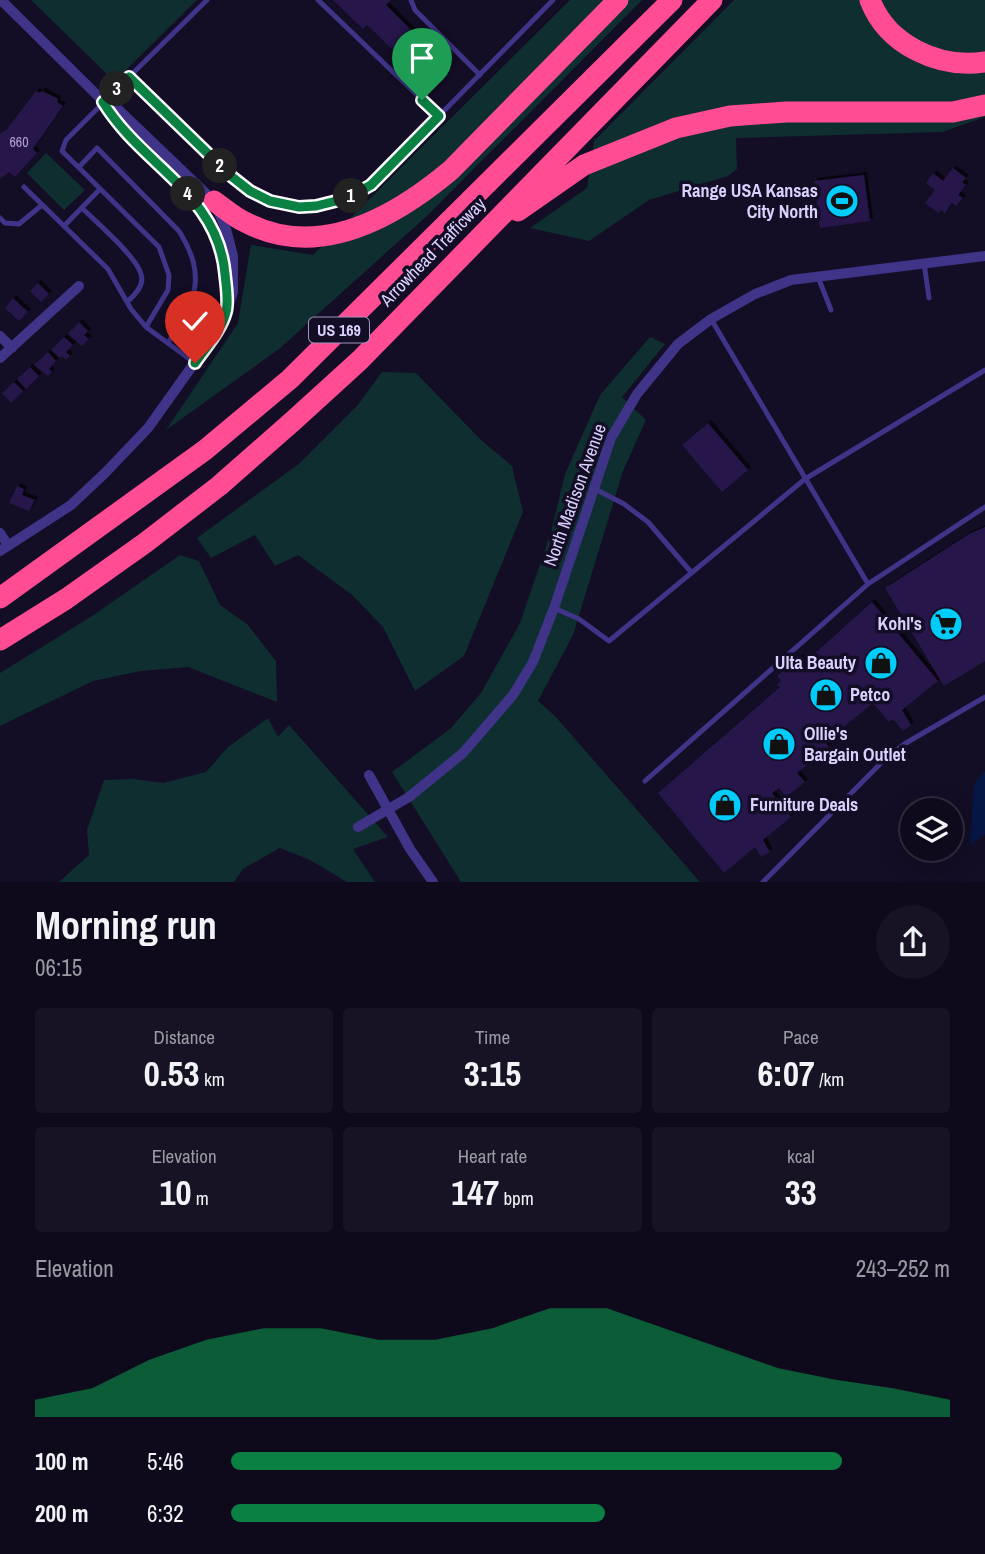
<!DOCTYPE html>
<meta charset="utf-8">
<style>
:root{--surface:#0e0a1c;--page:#171325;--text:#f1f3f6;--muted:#9b9aa3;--line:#2e2b3b;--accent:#0b8043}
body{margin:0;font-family:"Archivo Narrow",sans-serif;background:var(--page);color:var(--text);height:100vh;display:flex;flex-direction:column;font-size:26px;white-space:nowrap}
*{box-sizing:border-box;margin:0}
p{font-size:23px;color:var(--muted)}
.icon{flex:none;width:38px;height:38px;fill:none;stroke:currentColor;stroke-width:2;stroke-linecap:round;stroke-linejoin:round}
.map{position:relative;height:882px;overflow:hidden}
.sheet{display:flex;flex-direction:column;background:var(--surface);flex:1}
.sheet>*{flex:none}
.fabs{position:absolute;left:900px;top:798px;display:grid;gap:14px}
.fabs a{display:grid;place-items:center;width:63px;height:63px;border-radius:50%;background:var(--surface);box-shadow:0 7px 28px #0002,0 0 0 2px var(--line);font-size:35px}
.pin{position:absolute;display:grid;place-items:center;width:60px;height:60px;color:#fff;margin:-72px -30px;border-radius:50% 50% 50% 0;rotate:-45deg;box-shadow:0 0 7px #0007}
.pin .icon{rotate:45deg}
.km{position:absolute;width:35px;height:35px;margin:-18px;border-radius:50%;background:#222;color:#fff;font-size:19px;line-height:35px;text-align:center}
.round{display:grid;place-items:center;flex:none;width:74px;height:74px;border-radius:37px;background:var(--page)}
.head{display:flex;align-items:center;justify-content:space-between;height:119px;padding:0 35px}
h1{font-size:38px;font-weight:700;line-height:52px}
.metrics{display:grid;grid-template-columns:repeat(3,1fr);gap:10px;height:119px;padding:7px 35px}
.metrics div{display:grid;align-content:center;border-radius:7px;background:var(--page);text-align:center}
.metrics b{font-size:35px;font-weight:700}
.metrics small{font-size:19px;font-weight:400}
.metrics p{font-size:19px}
.chart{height:196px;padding:14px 35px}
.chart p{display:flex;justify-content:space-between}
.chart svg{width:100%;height:126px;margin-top:7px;fill:var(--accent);opacity:.7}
ul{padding:0 35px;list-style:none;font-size:23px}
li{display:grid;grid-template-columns:112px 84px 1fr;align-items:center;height:52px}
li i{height:18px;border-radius:9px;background:var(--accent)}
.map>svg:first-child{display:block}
.green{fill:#0f2e30}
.water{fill:#061745}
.building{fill:#261848;filter:url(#shadow)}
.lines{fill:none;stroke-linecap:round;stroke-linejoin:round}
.lane{stroke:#3f3488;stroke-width:5}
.street{stroke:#3f3488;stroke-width:10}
.highway{stroke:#ff4c92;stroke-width:21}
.route-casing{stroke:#fff;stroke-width:14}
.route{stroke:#0b8043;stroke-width:9}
.labels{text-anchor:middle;stroke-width:7;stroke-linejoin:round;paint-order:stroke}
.number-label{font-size:14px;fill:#aea3d1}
.shield{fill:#130d25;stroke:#9f96be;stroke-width:2}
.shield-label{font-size:16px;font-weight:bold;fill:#dbd1ff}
.poi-label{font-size:18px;font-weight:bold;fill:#dbd1ff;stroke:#130d25;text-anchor:end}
.street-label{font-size:18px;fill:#dbd1ff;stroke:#130d25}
</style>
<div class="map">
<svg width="985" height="882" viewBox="0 0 985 882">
<defs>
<filter id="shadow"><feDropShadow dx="3" dy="-3" stdDeviation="0" flood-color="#0009"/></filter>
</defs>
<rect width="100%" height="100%" fill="#130d25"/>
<path class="green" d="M31,0H197L123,73L109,76Z
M570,0H642L428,215L279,349L166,430L238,323L251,245L313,255Z
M734,0H985V117L942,132L736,138L737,169L728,176L649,200L589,241L530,228L587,188L594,141Z
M46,153L85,190L64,210L27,173Z
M650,337L665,344L622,397L646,420L623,471L573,635L538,701L555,716L700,882H461L392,772L450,729L481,693L520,623L551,532L565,474L600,395Z
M382,372L416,373L481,440L512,466L523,512L464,656L415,691L383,627L352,595L298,555L275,566L255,535L211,558L197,538L300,463L357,406Z
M180,555L199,561L220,605L247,624L276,661L277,702L188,667L141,671L93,681L0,726V673L92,616Z
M268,718L278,737L289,725L388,837L353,849L375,882H347L310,860L280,848L243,869L234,882H59L89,855L87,830L104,780L134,779L163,783L206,772L228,747Z"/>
<path class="water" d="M985,771V834L970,845L974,784Z"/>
<path class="building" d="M333,0H391L386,5L419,38L414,43L409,38L395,52L367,25L363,29Z
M36,91L40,93L42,91L58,99L57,102L63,106L33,149L37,153L15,177L9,172L0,179V134L7,129Z
M953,168L966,178L962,182L966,185L958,195L963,198L956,206L952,203L945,213L941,210L938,213L925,203L935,190L926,183L933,173L943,181Z
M864,175L870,221L820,228L814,181Z
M38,283L49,294L41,302L30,291Z
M13,298L28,312L19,321L5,308Z
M79,322L88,331L84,335L89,339L82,346L68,334Z
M64,337L73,345L66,352L70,356L66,360L62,356L60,358L51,350Z
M48,352L56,361L49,369L52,372L48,376L34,365Z
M30,367L39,376L26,389L17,379Z
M14,382L23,391L11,403L2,393Z
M708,423L748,470L722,492L682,445Z
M17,486L24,489L22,495L35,500L29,511L9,503Z
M985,527V661L944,686L885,588L969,534Z
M872,602L938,681L902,710L911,725L903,731L893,719L889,722L873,703L825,742L829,747L797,773L805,782L786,797L779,788L772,793L791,817L763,840L770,852L761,857L755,847L724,873L658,793L780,687L777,685L781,681L777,676L800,657L805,662Z"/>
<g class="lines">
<path class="lane" d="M318,0L439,116
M411,0L415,10L480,75
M129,77L207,0
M79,167L97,148L179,231C208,278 195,300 168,343
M24,187L108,269L131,309L146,327L195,363
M82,208C96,222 136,256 141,274C145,285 135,295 127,302
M0,218L5,223L19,224L42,205
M64,226L100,189
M924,263L929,298
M818,277L831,310
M711,319L868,584
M146,327L168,290L169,275L159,247L62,151L66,140L129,77C151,97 173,119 195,140C235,181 269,218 332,202C346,198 359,193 371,185L553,0
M595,489L624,504L648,522L691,572
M554,608L579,619L609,641L805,479L985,370
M645,781L868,584L985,507
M763,882L888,756L906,743L985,697"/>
<path class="street" d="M1,0L103,101C135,154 211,191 224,255C226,269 226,284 226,298
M0,336L12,348
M0,358L79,286
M0,533L8,545
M0,551L71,505L105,473L148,428L213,337L226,312L233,292V256L226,229L214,201L118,109L103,101
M369,775L410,849L433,882
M358,827L409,797L463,753L513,695L533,662L554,608L611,438L637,394L678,344L711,319L755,294L791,280L985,256"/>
<path class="highway" d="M870,0C887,45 939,69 985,62
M214,201C224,208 234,217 245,222C318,261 395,217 451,170L618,0
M518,211L584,165L676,128L730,116L786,112H953L985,105
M0,598L205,450L290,379L672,0
M0,640L66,599L145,543L219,486L293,421L360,360L712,0"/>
</g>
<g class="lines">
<defs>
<path id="route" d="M195,363C205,348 221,331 226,312C229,302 226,285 225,274C218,193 141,165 103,102L129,77L231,176L250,191L270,201L299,207L316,206L348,198L371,185L439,116L422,100"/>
</defs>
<use href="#route" class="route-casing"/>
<use href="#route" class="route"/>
</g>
<defs>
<symbol id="stadium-disc" viewBox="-11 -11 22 22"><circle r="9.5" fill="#00ccfc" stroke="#130d25"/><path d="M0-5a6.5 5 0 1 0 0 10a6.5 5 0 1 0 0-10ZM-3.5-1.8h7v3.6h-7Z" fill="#111"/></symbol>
<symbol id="supermarket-disc" viewBox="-11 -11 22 22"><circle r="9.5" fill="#00ccfc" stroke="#130d25"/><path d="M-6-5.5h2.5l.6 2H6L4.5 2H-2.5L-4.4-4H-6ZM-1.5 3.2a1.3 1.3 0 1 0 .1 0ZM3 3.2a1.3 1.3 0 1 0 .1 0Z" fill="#111"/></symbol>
<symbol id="shop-disc" viewBox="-11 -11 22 22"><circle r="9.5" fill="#00ccfc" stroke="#130d25"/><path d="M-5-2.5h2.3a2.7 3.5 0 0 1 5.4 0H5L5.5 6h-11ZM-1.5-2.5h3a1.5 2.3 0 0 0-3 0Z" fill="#111"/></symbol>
</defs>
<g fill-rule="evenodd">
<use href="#stadium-disc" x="823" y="182" width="38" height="38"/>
<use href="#supermarket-disc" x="927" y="605" width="38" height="38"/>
<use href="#shop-disc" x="862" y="644" width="38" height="38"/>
<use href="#shop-disc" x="807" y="676" width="38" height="38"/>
<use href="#shop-disc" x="760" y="725" width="38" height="38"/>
<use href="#shop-disc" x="706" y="786" width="38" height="38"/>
</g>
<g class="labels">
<g class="number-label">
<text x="19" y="147">660</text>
</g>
<rect class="shield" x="309" y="317.5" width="60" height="25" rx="5"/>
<g class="shield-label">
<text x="339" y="336">US 169</text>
</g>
<g class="poi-label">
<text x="818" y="197">Range USA Kansas<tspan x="818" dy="21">City North</tspan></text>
<text x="922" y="630">Kohl's</text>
<text x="856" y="669">Ulta Beauty</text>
<text x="850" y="701" text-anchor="start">Petco</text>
<text x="804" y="740" text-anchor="start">Ollie's<tspan x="804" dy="21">Bargain Outlet</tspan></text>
<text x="750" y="811" text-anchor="start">Furniture Deals</text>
</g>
<g class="street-label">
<text transform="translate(433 252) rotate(-46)" y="6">Arrowhead Trafficway</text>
<text transform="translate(575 495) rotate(-70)" y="6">North Madison Avenue</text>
</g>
</g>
</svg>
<div class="fabs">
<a><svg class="icon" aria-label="layers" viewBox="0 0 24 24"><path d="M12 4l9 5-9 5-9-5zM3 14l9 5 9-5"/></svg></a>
</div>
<div class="pin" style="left:422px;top:100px;background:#1e9e55"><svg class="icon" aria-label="arrive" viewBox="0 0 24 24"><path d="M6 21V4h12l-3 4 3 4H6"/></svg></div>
<div class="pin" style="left:195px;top:363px;background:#d93025"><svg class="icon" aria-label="check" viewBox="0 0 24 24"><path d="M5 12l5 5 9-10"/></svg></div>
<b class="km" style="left:351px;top:196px">1</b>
<b class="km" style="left:220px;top:166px">2</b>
<b class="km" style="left:117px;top:89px">3</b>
<b class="km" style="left:188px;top:194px">4</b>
</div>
<section class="sheet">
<div class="head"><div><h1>Morning run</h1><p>06:15</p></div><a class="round"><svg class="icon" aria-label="share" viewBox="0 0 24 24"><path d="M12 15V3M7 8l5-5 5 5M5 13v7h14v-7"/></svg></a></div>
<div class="metrics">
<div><p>Distance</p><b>0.53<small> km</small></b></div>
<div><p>Time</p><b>3:15</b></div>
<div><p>Pace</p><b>6:07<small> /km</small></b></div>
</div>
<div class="metrics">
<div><p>Elevation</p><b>10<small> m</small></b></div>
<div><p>Heart rate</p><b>147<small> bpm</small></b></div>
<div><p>kcal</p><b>33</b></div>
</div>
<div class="chart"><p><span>Elevation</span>243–252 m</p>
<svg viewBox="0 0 160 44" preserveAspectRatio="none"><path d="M0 44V38L10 34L20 24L30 17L40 13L50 13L60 17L70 17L80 13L90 6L100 6L110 13L120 20L130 27L140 31L150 34L160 38V44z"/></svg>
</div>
<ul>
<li><b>100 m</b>5:46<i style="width:85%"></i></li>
<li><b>200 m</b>6:32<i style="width:52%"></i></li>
</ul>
</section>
